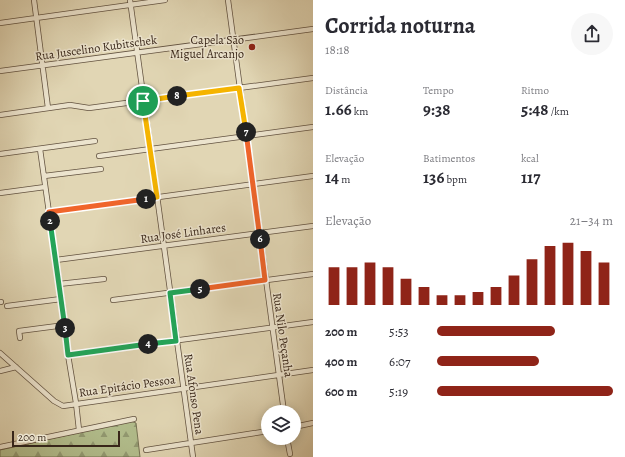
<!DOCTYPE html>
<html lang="pt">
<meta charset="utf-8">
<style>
:root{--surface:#fff;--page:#f7f7f7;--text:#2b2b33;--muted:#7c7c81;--accent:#8f2418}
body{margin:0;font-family:Alegreya,serif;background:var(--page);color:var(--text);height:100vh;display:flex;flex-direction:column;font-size:15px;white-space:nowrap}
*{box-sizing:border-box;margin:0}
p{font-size:13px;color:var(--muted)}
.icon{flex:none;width:22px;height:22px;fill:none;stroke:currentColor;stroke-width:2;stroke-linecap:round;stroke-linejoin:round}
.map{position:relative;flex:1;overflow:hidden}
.side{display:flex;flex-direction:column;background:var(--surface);width:312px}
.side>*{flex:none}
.buttons{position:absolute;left:261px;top:405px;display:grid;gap:8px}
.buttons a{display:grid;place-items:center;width:40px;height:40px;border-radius:50%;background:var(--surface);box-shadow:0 2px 10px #0003;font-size:20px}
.scale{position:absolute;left:12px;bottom:10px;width:108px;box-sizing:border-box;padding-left:4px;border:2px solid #382619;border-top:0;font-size:11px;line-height:14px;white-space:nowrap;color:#382619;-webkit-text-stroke:3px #ece4ce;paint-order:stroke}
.pin{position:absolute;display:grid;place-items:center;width:34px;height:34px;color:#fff;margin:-17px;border:2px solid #fff;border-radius:50%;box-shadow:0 1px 4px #0007}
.km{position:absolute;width:20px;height:20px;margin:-10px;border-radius:50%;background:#222;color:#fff;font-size:11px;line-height:20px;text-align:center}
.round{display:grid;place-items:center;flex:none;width:42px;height:42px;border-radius:21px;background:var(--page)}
.head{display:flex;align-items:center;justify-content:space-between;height:68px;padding:0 12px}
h1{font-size:22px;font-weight:600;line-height:30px}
.stats{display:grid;grid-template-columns:repeat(3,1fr);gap:6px;height:68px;padding:4px 12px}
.stats div{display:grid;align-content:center}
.stats b{font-size:17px;font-weight:600}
.stats small{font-size:11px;font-weight:400}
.stats p{font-size:11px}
.chart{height:112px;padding:8px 12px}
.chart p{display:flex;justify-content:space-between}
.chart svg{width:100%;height:72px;margin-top:4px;stroke:var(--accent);stroke-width:6}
ul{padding:0 12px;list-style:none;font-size:13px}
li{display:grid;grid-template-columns:64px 48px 1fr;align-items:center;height:30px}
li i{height:10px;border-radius:5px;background:var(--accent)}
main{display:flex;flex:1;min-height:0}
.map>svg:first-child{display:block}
.forest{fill:url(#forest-firs);stroke:#757253}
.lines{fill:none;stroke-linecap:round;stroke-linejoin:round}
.minor-casing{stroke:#625240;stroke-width:6}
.minor{stroke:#ece4ce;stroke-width:4.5}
.split-1-casing{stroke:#fff;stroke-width:8}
.split-2-casing{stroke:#fff;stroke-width:8}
.split-3-casing{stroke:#fff;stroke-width:8}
.split-4-casing{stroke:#fff;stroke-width:8}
.split-5-casing{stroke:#fff;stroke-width:8}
.split-6-casing{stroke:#fff;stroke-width:8}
.split-7-casing{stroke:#fff;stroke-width:8}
.split-8-casing{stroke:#fff;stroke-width:8}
.split-9-casing{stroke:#fff;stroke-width:8}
.split-1{stroke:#f5b400;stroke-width:5}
.split-2{stroke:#f0652b;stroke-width:5}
.split-3{stroke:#22a559;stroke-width:5}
.split-4{stroke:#22a559;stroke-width:5}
.split-5{stroke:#22a559;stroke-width:5}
.split-6{stroke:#f0652b;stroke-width:5}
.split-7{stroke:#f0652b;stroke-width:5}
.split-8{stroke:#f5b400;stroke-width:5}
.split-9{stroke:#f5b400;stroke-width:5}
.poi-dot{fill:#8f2418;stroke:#ece4ce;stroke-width:1.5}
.labels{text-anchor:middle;stroke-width:3;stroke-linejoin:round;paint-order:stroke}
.poi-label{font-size:12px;fill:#382619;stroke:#ece4ce;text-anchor:end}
.street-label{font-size:12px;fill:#382619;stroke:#ece4ce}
</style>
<main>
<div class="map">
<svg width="313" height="457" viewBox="0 0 313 457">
<defs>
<pattern id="forest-firs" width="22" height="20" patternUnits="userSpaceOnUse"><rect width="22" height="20" fill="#b2be8d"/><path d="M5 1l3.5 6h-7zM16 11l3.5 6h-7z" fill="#929a72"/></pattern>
</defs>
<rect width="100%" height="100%" fill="#e1d6b4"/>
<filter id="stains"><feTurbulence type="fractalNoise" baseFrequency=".005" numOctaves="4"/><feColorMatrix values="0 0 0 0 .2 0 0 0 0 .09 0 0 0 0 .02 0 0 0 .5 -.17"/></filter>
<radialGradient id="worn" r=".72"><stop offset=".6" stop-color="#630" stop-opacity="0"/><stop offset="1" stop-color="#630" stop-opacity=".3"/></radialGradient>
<path class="forest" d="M131,421L136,423L140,457H0V450Z"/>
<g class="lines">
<defs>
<path id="minor" d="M34,0L48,108
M130,0L193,457
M228,0L284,412
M0,23L165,0
M0,71L313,29
M0,115L70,105L89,108L313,78
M40,149L65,325L68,355L76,403L79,430
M0,154L95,141
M99,156L313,127
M44,176L101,169
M0,193L45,187
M49,212L313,176
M56,260L313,226
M59,284L104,279
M113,300L313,274
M0,302H1
M7,306L61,299
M20,338L19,331L65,325
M0,353L54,401L63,406L313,370
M68,355L313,322
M0,371L16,367
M294,427L313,423
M287,438L290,454
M0,447L134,419
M146,450L268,431"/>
</defs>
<use href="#minor" class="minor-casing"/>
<use href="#minor" class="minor"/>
</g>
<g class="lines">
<defs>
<path id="split-1" d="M143,101L157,197L146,199"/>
<path id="split-2" d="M50,221L49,212L146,199"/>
<path id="split-3" d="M50,221L65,328"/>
<path id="split-4" d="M65,328L68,355L148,344"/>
<path id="split-5" d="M148,344L176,341L170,293L200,289"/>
<path id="split-6" d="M200,289L265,280L260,239"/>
<path id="split-7" d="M246,132L260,239"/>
<path id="split-8" d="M177,96L239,88L246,132"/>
<path id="split-9" d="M143,101L177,96"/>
</defs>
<use href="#split-1" class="split-1-casing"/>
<use href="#split-2" class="split-2-casing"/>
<use href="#split-3" class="split-3-casing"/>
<use href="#split-4" class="split-4-casing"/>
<use href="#split-5" class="split-5-casing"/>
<use href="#split-6" class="split-6-casing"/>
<use href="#split-7" class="split-7-casing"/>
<use href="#split-8" class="split-8-casing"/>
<use href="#split-9" class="split-9-casing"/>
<use href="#split-1" class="split-1"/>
<use href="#split-2" class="split-2"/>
<use href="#split-3" class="split-3"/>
<use href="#split-4" class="split-4"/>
<use href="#split-5" class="split-5"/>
<use href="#split-6" class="split-6"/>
<use href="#split-7" class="split-7"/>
<use href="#split-8" class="split-8"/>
<use href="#split-9" class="split-9"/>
</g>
<circle class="poi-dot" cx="252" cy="47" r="4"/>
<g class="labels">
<g class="poi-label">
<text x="244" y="44">Capela São<tspan x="244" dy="14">Miguel Arcanjo</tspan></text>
</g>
<g class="street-label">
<text transform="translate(96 48) rotate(-8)" y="4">Rua Juscelino Kubitschek</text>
<text transform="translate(183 233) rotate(-8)" y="4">Rua José Linhares</text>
<text transform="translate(283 335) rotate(82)" y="4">Rua Nilo Peçanha</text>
<text transform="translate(127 386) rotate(-8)" y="4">Rua Epitácio Pessoa</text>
<text transform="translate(194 394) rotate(82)" y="4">Rua Afonso Pena</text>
</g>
</g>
<rect width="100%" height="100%" filter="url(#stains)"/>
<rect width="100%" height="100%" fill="url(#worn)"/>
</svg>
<div class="buttons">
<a><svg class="icon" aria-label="layers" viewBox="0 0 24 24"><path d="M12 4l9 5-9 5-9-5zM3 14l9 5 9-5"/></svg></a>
</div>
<div class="scale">200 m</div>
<div class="pin" style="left:143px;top:101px;background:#1e9e55"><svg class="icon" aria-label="arrive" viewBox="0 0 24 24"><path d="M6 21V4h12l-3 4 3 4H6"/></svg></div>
<b class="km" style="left:146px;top:199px">1</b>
<b class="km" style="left:50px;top:221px">2</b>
<b class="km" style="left:65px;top:328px">3</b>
<b class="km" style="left:148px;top:344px">4</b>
<b class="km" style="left:200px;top:289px">5</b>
<b class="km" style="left:260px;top:239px">6</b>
<b class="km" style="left:246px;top:132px">7</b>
<b class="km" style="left:177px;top:96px">8</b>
</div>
<section class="side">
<div class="head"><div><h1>Corrida noturna</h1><p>18:18</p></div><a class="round"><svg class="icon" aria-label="share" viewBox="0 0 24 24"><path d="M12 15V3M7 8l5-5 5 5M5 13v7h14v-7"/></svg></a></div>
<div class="stats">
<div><p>Distância</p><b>1.66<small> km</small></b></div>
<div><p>Tempo</p><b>9:38</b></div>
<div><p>Ritmo</p><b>5:48<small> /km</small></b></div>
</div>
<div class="stats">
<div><p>Elevação</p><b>14<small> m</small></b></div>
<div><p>Batimentos</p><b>136<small> bpm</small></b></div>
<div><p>kcal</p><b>117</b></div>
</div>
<div class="chart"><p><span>Elevação</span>21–34 m</p>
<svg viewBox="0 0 160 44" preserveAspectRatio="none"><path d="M5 44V21M15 44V21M25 44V18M35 44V21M45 44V28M55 44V33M65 44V38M75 44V38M85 44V36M95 44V33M105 44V26M115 44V16M125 44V8M135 44V6M145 44V11M155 44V18"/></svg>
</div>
<ul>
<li><b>200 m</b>5:53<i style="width:67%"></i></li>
<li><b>400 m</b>6:07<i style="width:58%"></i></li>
<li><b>600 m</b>5:19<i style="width:100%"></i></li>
</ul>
</section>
</main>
